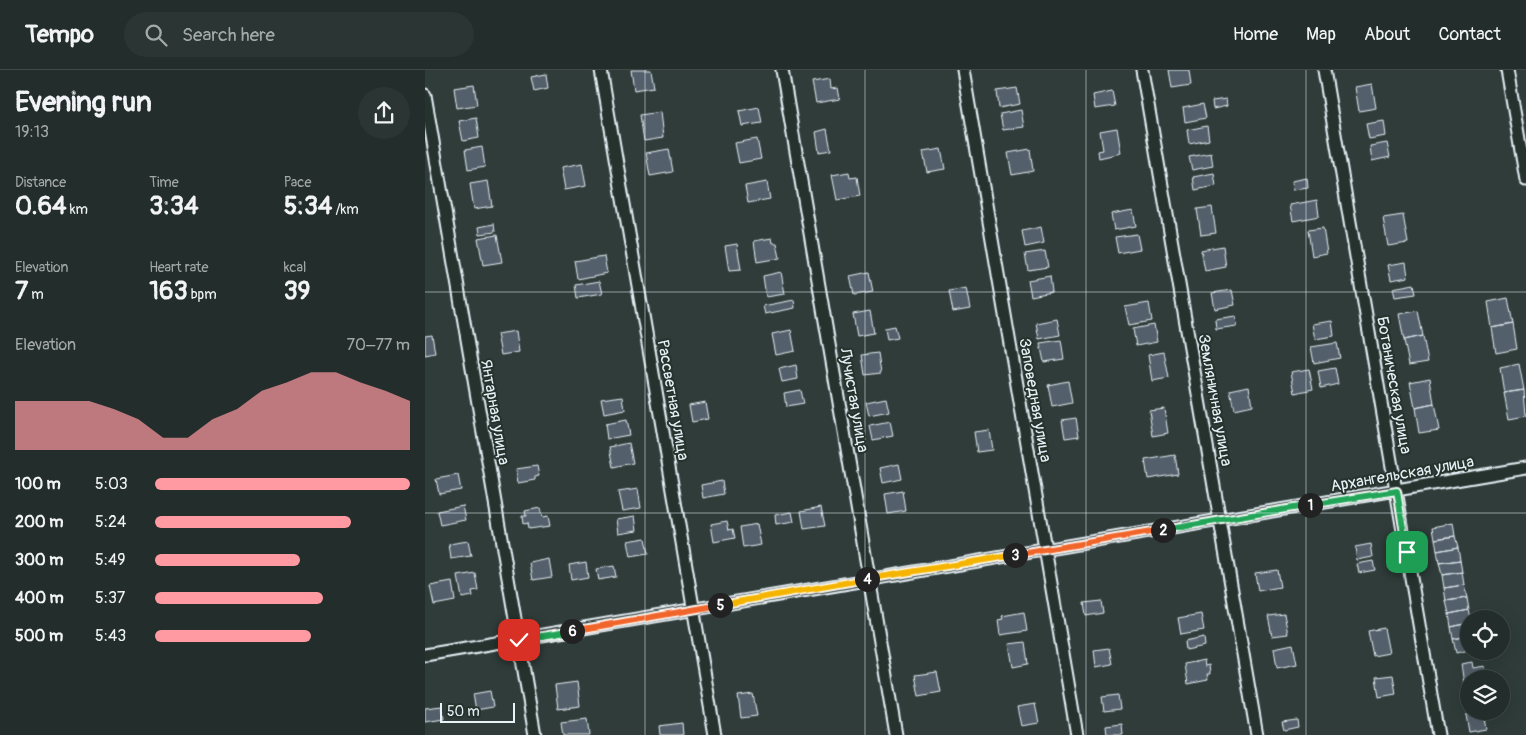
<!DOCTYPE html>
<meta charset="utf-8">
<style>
:root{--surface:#232d2b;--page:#2b3533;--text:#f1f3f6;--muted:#a3a8a9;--line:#404947;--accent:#ff9aa2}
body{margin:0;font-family:Pangolin,sans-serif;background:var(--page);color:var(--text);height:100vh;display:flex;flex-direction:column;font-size:19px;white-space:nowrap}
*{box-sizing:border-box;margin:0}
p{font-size:16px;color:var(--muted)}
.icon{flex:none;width:28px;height:28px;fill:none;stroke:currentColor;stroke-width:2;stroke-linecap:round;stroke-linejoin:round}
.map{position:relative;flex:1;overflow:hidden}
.side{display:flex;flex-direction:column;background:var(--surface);width:425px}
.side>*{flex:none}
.controls{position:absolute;left:1035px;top:540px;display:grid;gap:10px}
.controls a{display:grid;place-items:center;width:50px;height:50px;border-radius:50%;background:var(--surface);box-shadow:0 5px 20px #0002,0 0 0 1px var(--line);font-size:25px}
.scale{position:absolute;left:15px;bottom:12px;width:75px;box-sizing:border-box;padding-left:5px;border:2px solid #e8f1f8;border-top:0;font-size:14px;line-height:18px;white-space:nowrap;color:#e8f1f8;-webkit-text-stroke:4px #26332d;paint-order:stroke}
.pin{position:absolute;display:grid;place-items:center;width:42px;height:42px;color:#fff;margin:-21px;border-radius:10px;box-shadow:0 2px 8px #0006}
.km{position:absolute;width:25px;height:25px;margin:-12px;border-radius:50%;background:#222;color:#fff;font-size:14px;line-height:25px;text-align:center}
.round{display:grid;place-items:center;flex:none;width:52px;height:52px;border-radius:26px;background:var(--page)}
.overview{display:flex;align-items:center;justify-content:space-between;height:85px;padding:0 15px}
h1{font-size:28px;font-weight:800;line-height:38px}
.figures{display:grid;grid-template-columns:repeat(3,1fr);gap:8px;height:85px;padding:5px 15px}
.figures div{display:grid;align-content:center}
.figures b{font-size:25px;font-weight:800}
.figures small{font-size:14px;font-weight:400}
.figures p{font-size:14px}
.chart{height:140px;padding:10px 15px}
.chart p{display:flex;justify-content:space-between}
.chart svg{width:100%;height:90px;margin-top:5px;fill:var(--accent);opacity:.7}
ul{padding:0 15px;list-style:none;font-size:16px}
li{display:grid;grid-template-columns:80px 60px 1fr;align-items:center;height:38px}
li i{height:12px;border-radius:6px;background:var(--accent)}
header{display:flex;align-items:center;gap:30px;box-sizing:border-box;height:70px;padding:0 25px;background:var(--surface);border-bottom:1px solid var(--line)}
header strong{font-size:24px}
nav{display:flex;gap:28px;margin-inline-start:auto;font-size:18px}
.search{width:350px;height:45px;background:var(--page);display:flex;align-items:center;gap:12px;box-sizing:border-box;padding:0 18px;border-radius:28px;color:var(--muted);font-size:19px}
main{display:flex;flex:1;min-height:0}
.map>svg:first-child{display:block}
.building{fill:#535e6b;stroke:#e8f1f8}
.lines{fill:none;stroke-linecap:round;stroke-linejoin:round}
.minor-casing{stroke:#e8f1f8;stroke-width:15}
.minor{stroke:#26332d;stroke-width:11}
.split-1-casing{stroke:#fff;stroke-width:10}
.split-2-casing{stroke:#fff;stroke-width:10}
.split-3-casing{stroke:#fff;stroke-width:10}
.split-4-casing{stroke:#fff;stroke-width:10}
.split-5-casing{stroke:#fff;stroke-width:10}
.split-6-casing{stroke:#fff;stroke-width:10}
.split-7-casing{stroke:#fff;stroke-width:10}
.split-1{stroke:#22a559;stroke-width:6}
.split-2{stroke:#22a559;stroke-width:6}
.split-3{stroke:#f0652b;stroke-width:6}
.split-4{stroke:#f5b400;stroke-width:6}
.split-5{stroke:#f5b400;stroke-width:6}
.split-6{stroke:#f0652b;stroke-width:6}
.split-7{stroke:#22a559;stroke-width:6}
.grid{fill:none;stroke:#e8f1f8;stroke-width:1;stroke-opacity:0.55}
.labels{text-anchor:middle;stroke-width:4;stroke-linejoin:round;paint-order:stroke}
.street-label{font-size:16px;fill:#e8f1f8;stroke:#26332d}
</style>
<header>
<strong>Tempo</strong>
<div class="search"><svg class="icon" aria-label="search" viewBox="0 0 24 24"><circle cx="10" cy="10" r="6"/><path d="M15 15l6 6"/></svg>Search here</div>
<nav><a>Home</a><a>Map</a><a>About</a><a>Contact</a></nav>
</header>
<main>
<section class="side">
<div class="overview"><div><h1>Evening run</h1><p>19:13</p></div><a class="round"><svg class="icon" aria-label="share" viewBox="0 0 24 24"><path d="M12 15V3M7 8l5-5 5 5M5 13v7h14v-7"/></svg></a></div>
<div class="figures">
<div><p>Distance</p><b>0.64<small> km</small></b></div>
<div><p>Time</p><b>3:34</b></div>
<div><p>Pace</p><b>5:34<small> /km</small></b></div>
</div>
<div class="figures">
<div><p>Elevation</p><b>7<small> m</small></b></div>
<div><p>Heart rate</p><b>163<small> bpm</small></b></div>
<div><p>kcal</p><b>39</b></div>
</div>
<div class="chart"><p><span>Elevation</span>70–77 m</p>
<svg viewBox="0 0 160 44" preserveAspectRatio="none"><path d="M0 44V20L10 20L20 20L30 20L40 24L50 29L60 38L70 38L80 29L90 24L100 15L110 11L120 6L130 6L140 11L150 15L160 20V44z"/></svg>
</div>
<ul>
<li><b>100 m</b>5:03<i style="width:100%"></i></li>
<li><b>200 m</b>5:24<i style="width:77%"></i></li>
<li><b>300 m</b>5:49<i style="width:57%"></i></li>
<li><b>400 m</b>5:37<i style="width:66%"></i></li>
<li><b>500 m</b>5:43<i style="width:61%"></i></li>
</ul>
</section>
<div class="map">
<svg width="1101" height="665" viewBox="0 0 1101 665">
<rect width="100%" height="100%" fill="#2f3c39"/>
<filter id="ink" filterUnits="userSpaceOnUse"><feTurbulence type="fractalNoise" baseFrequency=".02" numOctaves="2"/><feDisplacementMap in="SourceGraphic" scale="10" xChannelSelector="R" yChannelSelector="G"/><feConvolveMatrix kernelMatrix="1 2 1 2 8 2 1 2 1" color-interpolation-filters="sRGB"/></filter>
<g filter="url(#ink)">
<path class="building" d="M206,0H226L229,17L209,20Z
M744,0H764L766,15L747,18Z
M121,4L123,18L109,21L106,7Z
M405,9L406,19L413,18L415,29L391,33L387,12Z
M947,14L951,38L934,41L930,17Z
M49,15L52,35L32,38L29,18Z
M592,18L595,34L574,38L572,21Z
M687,21L690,36L670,39L668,25Z
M801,29L802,36L788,39L787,31Z
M778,34L781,48L760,52L758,38Z
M334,37L337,53L317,56L314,41Z
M596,40L599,57L578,60L575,44Z
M235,42L238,68L219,71L215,45Z
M51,48L54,68L38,71L34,51Z
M959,51L961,66L944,69L941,54Z
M782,56L784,70L764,74L762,60Z
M692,58L696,83L674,88L673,81L678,80L675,61Z
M402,59L406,80L394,82L391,62Z
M332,69L336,89L314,93L310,73Z
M962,73L965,87L947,91L945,76Z
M57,77L60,97L43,100L40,80Z
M244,79L248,102L225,106L221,83Z
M516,79L520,99L502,102L498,82Z
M605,79L608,101L587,105L583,83Z
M786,83L788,96L767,100L764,87Z
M157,94L161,116L139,120L135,98Z
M424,102L425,108L432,107L435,126L412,130L407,105Z
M789,103L791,116L770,120L768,107Z
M882,108L883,118L868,120L867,111Z
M63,111L67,136L49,139L45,114Z
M342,112L345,129L323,133L320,116Z
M892,130L894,146L868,151L865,135Z
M787,137L791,163L776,165L772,139Z
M708,140L711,156L689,160L686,144Z
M978,145L983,173L963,176L958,148Z
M69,154L70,162L55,164L54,157Z
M616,157L619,173L600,177L597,161Z
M898,158L902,183L887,186L883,160Z
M712,164L715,179L693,183L690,167Z
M72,165L77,192L58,195L53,168Z
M347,168L348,173H352L355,188L332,192L329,171Z
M312,174L316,200L304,201L300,176Z
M798,176L801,197L780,201L776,180Z
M620,181L623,197L603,200L600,184Z
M179,186L182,203L153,209L150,191Z
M981,192L983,207L966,210L963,195Z
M356,202L360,224L341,227L338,206Z
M444,202L448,222L429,225L425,206Z
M625,206L627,222L606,226L603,210Z
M174,211L177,224L153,228L151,215Z
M989,214L991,224L970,227L968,218Z
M541,218L545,239L528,242L524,221Z
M807,220L810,235L790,239L787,223Z
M1083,228L1088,254L1067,258L1063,232Z
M369,230L370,238L340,244L338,236Z
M724,233L727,251L704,255L700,237Z
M445,241L449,263L432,266L428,244Z
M993,241L998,266L979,270L974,244Z
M811,246L812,256L791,259L790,249Z
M632,249L635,265L614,269L611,253Z
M907,251L909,266L890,269L887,254Z
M1088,254L1092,279L1071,283L1067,258Z
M729,255L732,272L711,276L708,259Z
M470,256L473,268L462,270L460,258Z
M366,260L370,281L351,285L347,264Z
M91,261L94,282L76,285L72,264Z
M7,265L10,283L0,285V266Z
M998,266L1003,292L984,295L979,270Z
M636,270L639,289L619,292L615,273Z
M912,273L915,288L889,293L886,277Z
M739,282L744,308L727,311L723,285Z
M453,283L456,303L440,305L437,285Z
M1094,294L1099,320L1079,323L1075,298Z
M371,295L373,309L357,312L354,299Z
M910,298L913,314L896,318L893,301Z
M884,299L888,319L870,323L866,302Z
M1005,308L1009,334L990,338L985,312Z
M643,311L647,333L627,337L623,315Z
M824,316L827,336L809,340L805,320Z
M375,320L378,334L361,337L359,323Z
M1099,320L1101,346L1084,349L1079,323Z
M198,326L200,340L179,344L176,329Z
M461,328L464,342L444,346L441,332Z
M280,332L283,349L267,352L264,335Z
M1009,334L1014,360L994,363L990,338Z
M739,338L743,363L728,366L724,340Z
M651,348L654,366L640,368L637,350Z
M201,350L204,365L182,369L180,354Z
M465,352L468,366L448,370L445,356Z
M564,360L567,380L552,382L549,362Z
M204,373L208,393L189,397L185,377Z
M750,385L753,404L723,409L720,390Z
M474,394L477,409L458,413L455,398Z
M112,396L114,406L110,407V410L93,413L91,399Z
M33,405L36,420L14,424L11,409Z
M297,411L299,424L278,428L276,415Z
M213,419L216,438L197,441L193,422Z
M478,421L481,441L463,444L460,424Z
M38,436L41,450L15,455L12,441Z
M396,437L400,456L379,459L376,441Z
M115,438L117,447L123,446L125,456L103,459L102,453L98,454L97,446H101L100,441Z
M367,442L369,452L351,455L350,445Z
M210,446L212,460L193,463L191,449Z
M302,451L304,460L308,459L310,468L289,472L286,454Z
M1028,453L1030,466L1010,469L1008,457Z
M332,454L336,475L318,478L315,457Z
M1030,466L1033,477L1012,481L1010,469Z
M220,468L223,484L205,487L202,471Z
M43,471L46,486L26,489L24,474Z
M946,474L948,487L932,490L930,477Z
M1033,477L1035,490L1014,493L1012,481Z
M124,489L127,507L108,510L105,493Z
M1035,490L1037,502L1017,505L1014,493Z
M948,491L950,500L934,503L932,494Z
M161,492L163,507L146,510L144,495Z
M189,496L191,507L173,510L171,499Z
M852,500L855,517L833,521L830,503Z
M1037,502L1039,515L1019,518L1017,505Z
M50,503L53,520L47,521L48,526L37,528L33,506Z
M27,512L30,531L9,535L5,516Z
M1039,515L1042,528L1021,531L1019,518Z
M1042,528L1044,540L1024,544L1021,531Z
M676,531L678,543L661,546L659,533Z
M1044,540L1046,549H1044V553L1026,557L1024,544Z
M599,542L602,561L575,565L573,550L578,549L577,546Z
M776,544L779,560L756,564L753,548Z
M859,544L863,564L847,566L843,546Z
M1044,553V566L1028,569L1026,557Z
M959,558L964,583L948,586L943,561Z
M1044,566V580L1031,583L1028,569Z
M779,567L780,576L761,580L760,571Z
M600,572L603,594L588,597L584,574Z
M868,574L872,594L852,598L849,578Z
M684,578L687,594L671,597L669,580Z
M779,590L780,596L784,595L785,604H782L783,610L763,614L760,594Z
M1047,592L1048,598L1060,596L1062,609H1044V627H1041L1036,594Z
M512,602L516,622L494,626L490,605Z
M968,605L971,624L954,627L951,607Z
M152,612L155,636L133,639L130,615Z
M65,621L68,637L51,640L48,624Z
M328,624L332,646L316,648L313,626Z
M693,625L695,639L679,641L677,627Z
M610,634L614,653L596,656L592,637Z
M17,636L19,649L0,652V638Z
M1058,642L1061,659L1044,662L1041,645Z
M162,649L164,665H138L136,652Z
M872,650L873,657L859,660L857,652Z
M257,653L258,665H235L234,656Z
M697,654L698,665H682L681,656Z"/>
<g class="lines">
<defs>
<path id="minor" d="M176,0L290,665
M357,0L471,665
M538,0L652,665
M717,0L832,665
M899,0L1013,665
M1082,0L1101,110
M0,25L110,665
M0,585L1101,398"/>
</defs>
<use href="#minor" class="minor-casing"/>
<use href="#minor" class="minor"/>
</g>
</g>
<g class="lines" filter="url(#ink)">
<defs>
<path id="split-1" d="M885,435L972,421L982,482"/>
<path id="split-2" d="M738,460L885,435"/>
<path id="split-3" d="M590,485L738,460"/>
<path id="split-4" d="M442,509L590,485"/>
<path id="split-5" d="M295,535L442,509"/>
<path id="split-6" d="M147,561L295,535"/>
<path id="split-7" d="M94,570L147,561"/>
</defs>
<use href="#split-1" class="split-1-casing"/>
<use href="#split-2" class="split-2-casing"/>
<use href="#split-3" class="split-3-casing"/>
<use href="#split-4" class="split-4-casing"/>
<use href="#split-5" class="split-5-casing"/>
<use href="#split-6" class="split-6-casing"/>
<use href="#split-7" class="split-7-casing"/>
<use href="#split-1" class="split-1"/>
<use href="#split-2" class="split-2"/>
<use href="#split-3" class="split-3"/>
<use href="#split-4" class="split-4"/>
<use href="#split-5" class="split-5"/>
<use href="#split-6" class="split-6"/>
<use href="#split-7" class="split-7"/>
</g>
<path class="grid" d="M220,0V665M440,0V665M661,0V665M881,0V665M0,222H1101M0,443H1101"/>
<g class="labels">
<g class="street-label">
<text transform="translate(970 315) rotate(80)" y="6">Ботаническая улица</text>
<text transform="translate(249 330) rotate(80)" y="6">Рассветная улица</text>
<text transform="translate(430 330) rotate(80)" y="6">Лучистая улица</text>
<text transform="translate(611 330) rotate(80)" y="6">Заповедная улица</text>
<text transform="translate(791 330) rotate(80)" y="6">Земляничная улица</text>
<text transform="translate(71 342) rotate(80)" y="6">Янтарная улица</text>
<text transform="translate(977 403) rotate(-10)" y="6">Архангельская улица</text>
</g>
</g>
</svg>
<div class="controls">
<a><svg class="icon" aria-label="locate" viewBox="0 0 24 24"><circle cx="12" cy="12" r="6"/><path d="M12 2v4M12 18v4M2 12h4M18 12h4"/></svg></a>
<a><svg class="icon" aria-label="layers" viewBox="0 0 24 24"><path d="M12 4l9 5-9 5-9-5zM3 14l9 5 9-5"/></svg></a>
</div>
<div class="scale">50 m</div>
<div class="pin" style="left:982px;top:482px;background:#1e9e55"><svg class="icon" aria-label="arrive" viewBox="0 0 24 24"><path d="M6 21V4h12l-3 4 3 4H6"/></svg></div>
<div class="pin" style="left:94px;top:570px;background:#d93025"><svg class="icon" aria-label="check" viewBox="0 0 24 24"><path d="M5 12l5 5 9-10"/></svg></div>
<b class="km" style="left:885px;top:435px">1</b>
<b class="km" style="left:738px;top:460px">2</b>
<b class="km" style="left:590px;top:485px">3</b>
<b class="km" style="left:442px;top:509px">4</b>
<b class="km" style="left:295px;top:535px">5</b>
<b class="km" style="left:147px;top:561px">6</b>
</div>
</main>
